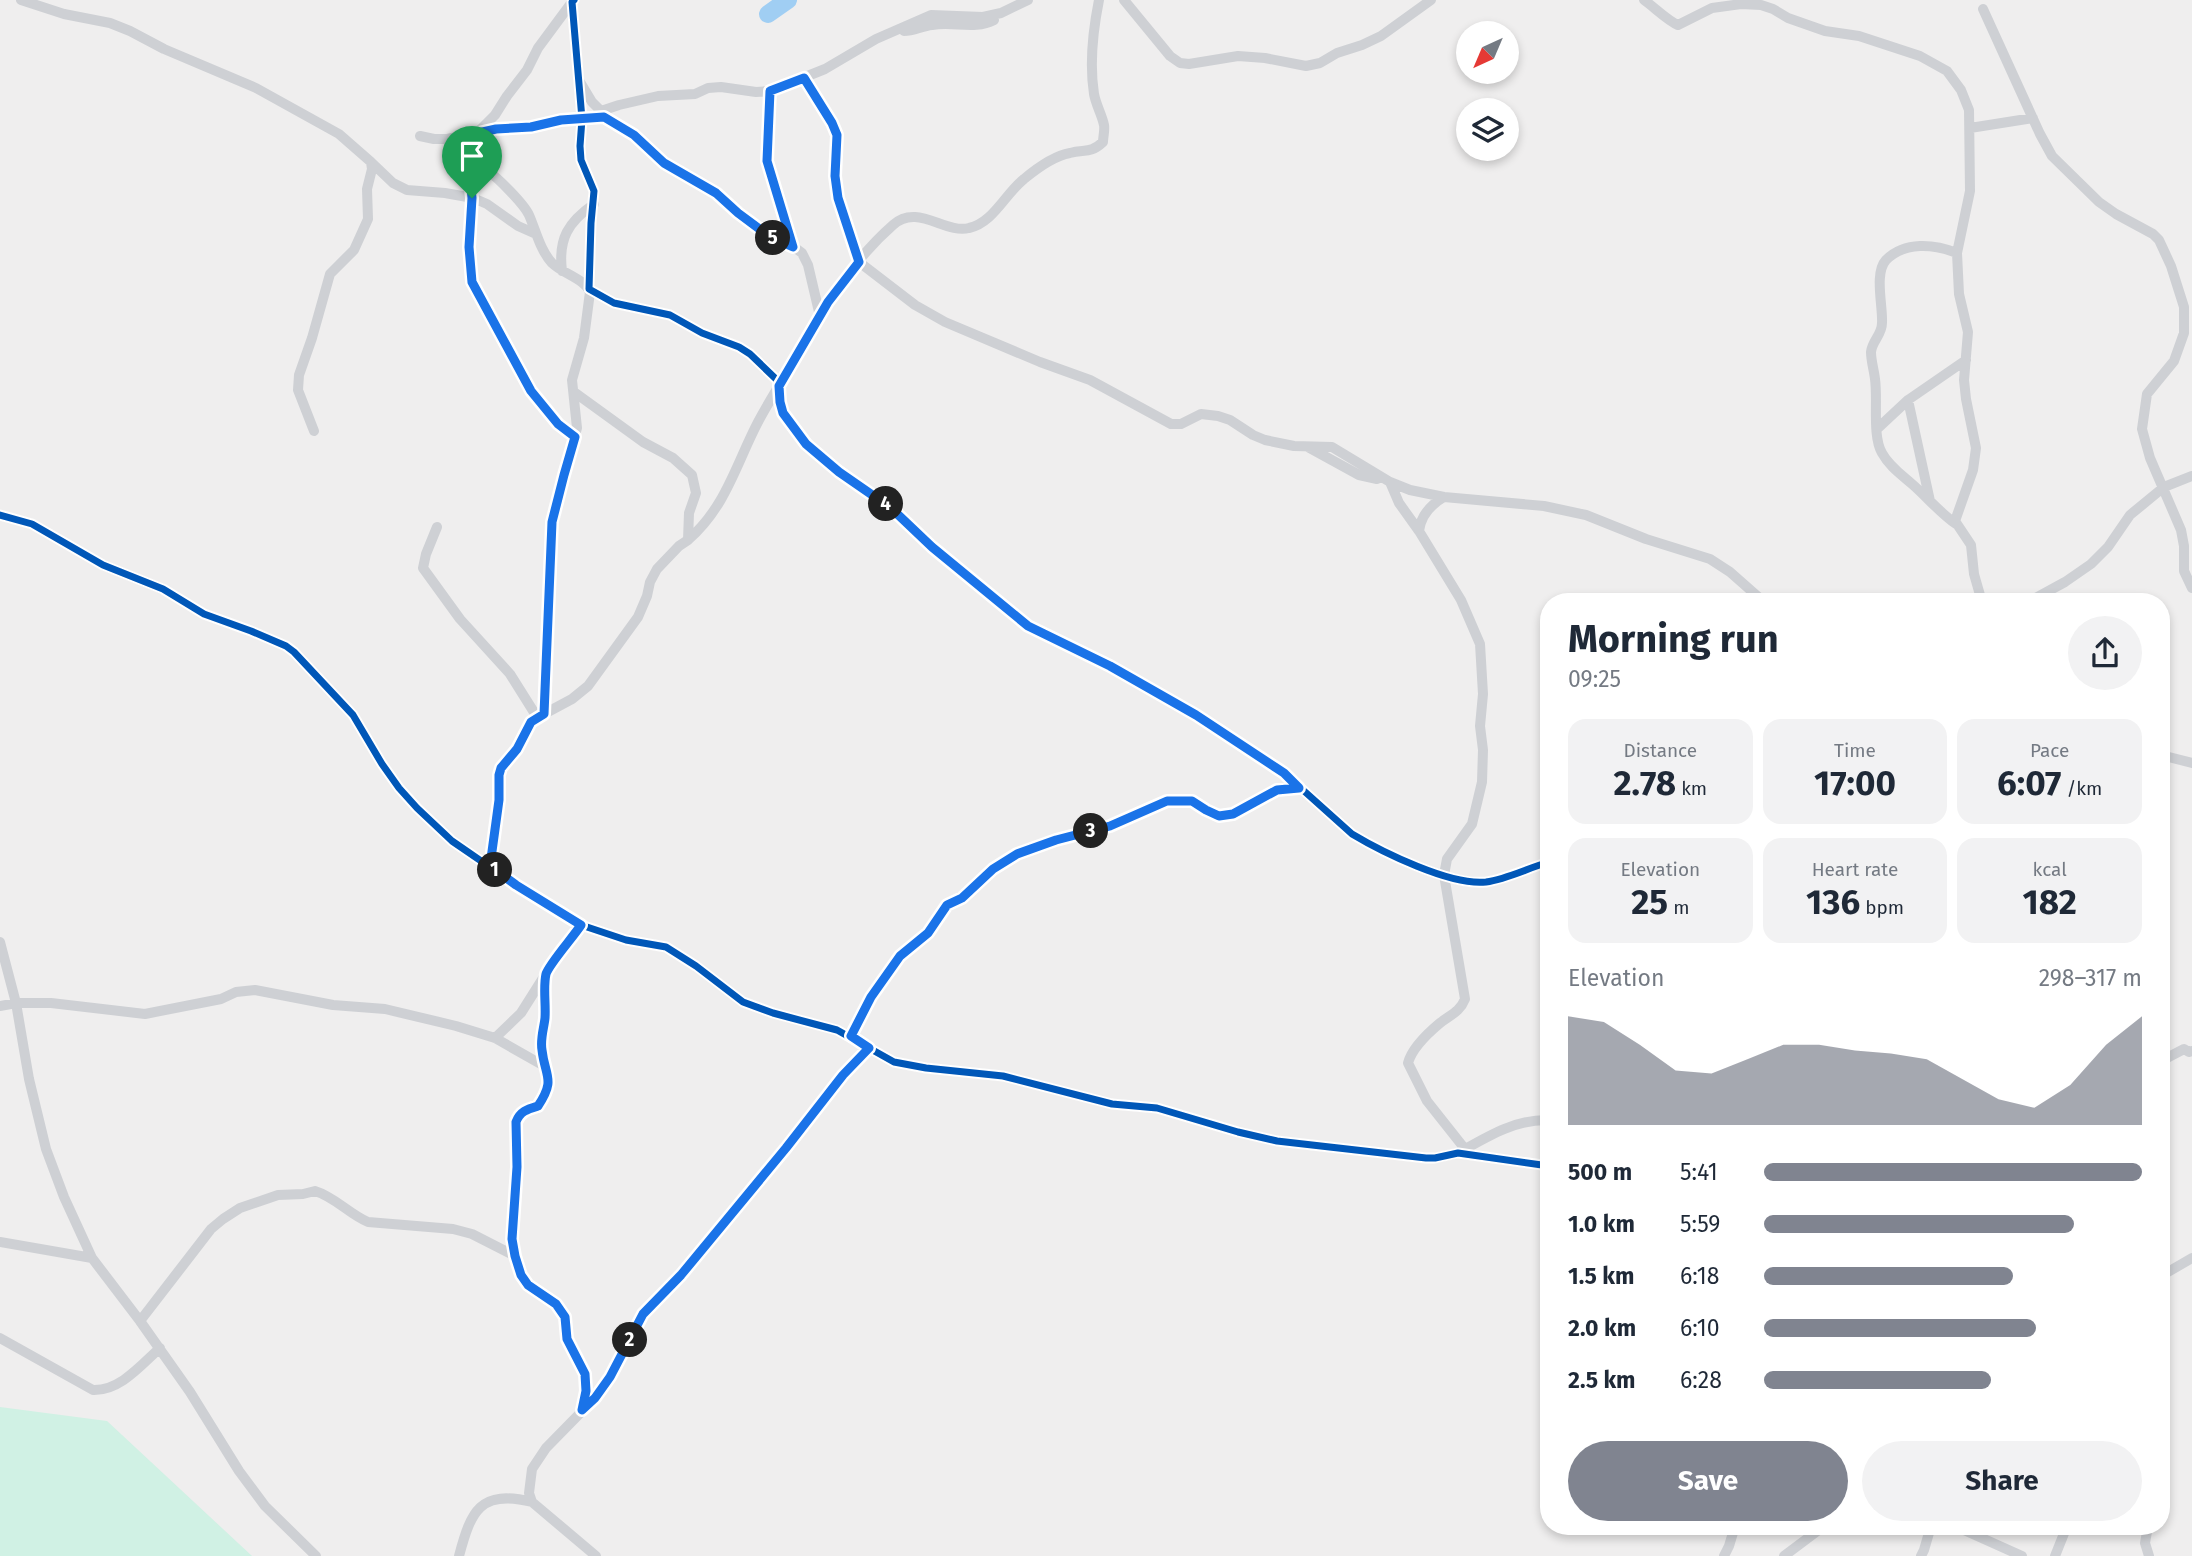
<!DOCTYPE html>
<meta charset="utf-8">
<style>
:root{--surface:#fff;--page:#f2f2f3;--text:#1f2937;--muted:#747a83;--accent:#808490}
body{margin:0;font-family:"Fira Sans",sans-serif;background:var(--page);color:var(--text);height:100vh;display:flex;flex-direction:column;font-size:26px;white-space:nowrap}
*{box-sizing:border-box;margin:0}
p{font-size:23px;color:var(--muted)}
.icon{flex:none;width:38px;height:38px;fill:none;stroke:currentColor;stroke-width:2;stroke-linecap:round;stroke-linejoin:round}
.map{position:relative;flex:1;overflow:hidden}
.side{position:absolute;left:1540px;top:593px;width:630px;height:942px;display:flex;flex-direction:column;background:var(--surface);border-radius:28px;box-shadow:0 4px 10px #0003}
.side>*{flex:none}
.needle{width:46px;rotate:224deg}
.buttons{position:absolute;left:1456px;top:21px;display:grid;gap:14px}
.buttons a{display:grid;place-items:center;width:63px;height:63px;border-radius:50%;background:var(--surface);box-shadow:0 4px 10px #0003;font-size:35px}
.pin{position:absolute;display:grid;place-items:center;width:60px;height:60px;color:#fff;margin:-72px -30px;border-radius:50% 50% 50% 0;rotate:-45deg;box-shadow:0 0 7px #0007}
.pin .icon{rotate:45deg}
.km{position:absolute;width:35px;height:35px;margin:-18px;border-radius:50%;background:#222;color:#fff;font-size:19px;line-height:35px;text-align:center}
.round{display:grid;place-items:center;flex:none;width:74px;height:74px;border-radius:37px;background:var(--page)}
.overview{display:flex;align-items:center;justify-content:space-between;height:119px;padding:0 28px}
h1{font-size:38px;font-weight:700;line-height:52px}
.figures{display:grid;grid-template-columns:repeat(3,1fr);gap:10px;height:119px;padding:7px 28px}
.figures div{display:grid;align-content:center;border-radius:18px;background:var(--page);text-align:center}
.figures b{font-size:35px;font-weight:700}
.figures small{font-size:19px;font-weight:400}
.figures p{font-size:19px}
.chart{height:196px;padding:14px 28px}
.chart p{display:flex;justify-content:space-between}
.chart svg{width:100%;height:126px;margin-top:7px;fill:var(--accent);opacity:.7}
.primary-button{display:flex;gap:14px;margin-top:auto;padding:14px 28px}
.primary-button a{flex:1;height:80px;border-radius:42px;background:var(--accent);color:#fff;font-size:28px;font-weight:700;line-height:80px;text-align:center}
.primary-button a+a{background:var(--page);color:var(--text)}
ul{padding:0 28px;list-style:none;font-size:23px}
li{display:grid;grid-template-columns:112px 84px 1fr;align-items:center;height:52px}
li i{height:18px;border-radius:9px;background:var(--accent)}
.map>svg:first-child{display:block}
.green{fill:#d0f1e4}
.lines{fill:none;stroke-linecap:round;stroke-linejoin:round}
.river{stroke:#a0cef3;stroke-width:18}
.minor{stroke:#ced0d4;stroke-width:10}
.cycleway-casing{stroke:#fff;stroke-width:11}
.cycleway{stroke:#0057b8;stroke-width:7}
.route-casing{stroke:#fff;stroke-width:14}
.route{stroke:#1a73e8;stroke-width:9}
</style>
<div class="map">
<svg width="2192" height="1556" viewBox="0 0 2192 1556">
<rect width="100%" height="100%" fill="#efeeee"/>
<path class="green" d="M0,1407L107,1421L252,1556H0Z"/>
<g class="lines">
<path class="river" d="M768,14L788,0"/>
<path class="minor" d="M21,0L64,14L110,23L130,31L164,49L256,88L339,134L371,162L372,169L367,189L368,219L354,250L330,274L312,338L299,375L298,390L314,431
M574,0L572,2L582,119L580,146L581,160L594,191L591,223L589,289L614,303L670,315L702,333L739,347L750,354L777,380L783,413L815,453L891,508L932,547L1014,615L1029,626L1110,666L1218,728L1284,773L1352,834C1382,852 1451,886 1486,882C1507,879 1528,868 1549,862
M1124,0L1170,56L1180,63L1189,64L1238,56L1265,58L1306,66L1320,63L1337,53L1362,45L1381,36L1431,0
M1644,0C1654,7 1668,21 1678,25L1712,8L1741,4L1761,5L1773,9L1788,18L1825,31L1859,36L1920,56L1947,71L1961,90L1969,110L1970,191L1957,253L1959,294L1968,332L1964,380L1966,399L1976,448L1973,470L1955,521L1971,545L1974,574L1982,602
M572,2L538,48L527,70L507,96L495,115L470,140L467,147L473,198L469,247L472,282L531,391L558,423L575,437
M1983,9L2040,134L2052,156L2099,202L2116,214L2153,234L2159,240L2171,266L2184,307V333L2174,361L2147,394L2142,429L2150,458L2181,530L2184,546V571L2192,588
M904,31C914,31 922,26 932,25C953,21 975,30 994,20
M804,78L832,123L837,135L835,176L838,199L859,262L915,305L945,322L1040,362L1090,380L1171,424H1181L1201,414L1218,416L1230,420L1253,435L1265,440L1294,446L1332,447L1390,482L1410,490L1444,497L1544,506L1586,515L1646,539L1710,559L1730,572L1764,602
M580,82L592,102L601,111L619,105L658,96L695,94L708,88L721,87L756,92L770,91L825,69L876,39L931,15L983,17L1001,13L1028,0
M770,91L767,161L779,204L794,247
M599,110L604,118L627,130L664,163L716,193L738,213L769,236L794,247L802,253L808,265L820,316
M1970,128L2033,118
M420,136L434,139H447L496,129L531,127L561,119L604,118
M371,162L393,183L407,190L445,193L473,198L487,204L518,226L536,234
M468,163C475,165 483,167 488,171C498,178 524,204 529,215C536,231 540,250 552,263C563,274 585,279 590,292L584,338L572,380L577,428L564,475L550,540L548,643L544,683V714
M562,271C558,239 568,222 594,204
M1908,400L1930,501
M1878,428L1908,400L1966,360
M1308,447L1359,475L1377,479
M1390,482L1399,503L1419,531
M1444,497C1430,505 1421,515 1419,531L1461,600L1480,644L1483,694L1480,726L1483,750L1482,782L1472,824L1447,859L1444,875L1465,999C1460,1012 1450,1015 1440,1023C1428,1033 1412,1048 1408,1063L1427,1101L1465,1149
M0,515L32,524L103,565L163,589L204,614L251,631L286,646L294,652L353,715L382,764L399,788L417,808L452,841L516,885L581,925L626,940L666,947L696,966L743,1002L773,1013L837,1030L894,1062L926,1068L1003,1076L1112,1104L1157,1108L1238,1132L1277,1141L1426,1158H1435L1458,1153L1549,1166
M1956,524C1940,513 1927,497 1912,484C1902,475 1889,466 1882,453C1872,436 1878,400 1875,379C1874,370 1871,361 1871,352C1872,341 1882,335 1882,323C1883,306 1874,273 1886,260C1905,241 1934,244 1957,253
M437,527L426,554L423,568L460,619L510,674L537,717
M688,540C726,507 736,464 758,422C774,392 793,364 810,335C817,324 821,313 828,302C846,275 869,246 893,225C917,203 945,234 969,228C993,223 1005,194 1024,179C1036,169 1053,156 1070,153C1085,149 1090,154 1103,142C1103,137 1105,130 1104,125C1102,115 1096,105 1094,94C1089,62 1093,30 1099,0
M2028,602L2065,582L2091,564L2108,547L2130,515L2164,487L2192,476
M2161,755L2192,763
M490,866L499,800V774L501,768L517,749L531,722L544,714L572,699L588,686L638,617L647,596L650,582L657,569L679,546L688,540L689,513L696,493L692,475L673,458L643,442L574,392
M0,942L16,1003L29,1079L46,1149L64,1197L92,1258L140,1321L190,1392L239,1471L265,1506L316,1556
M0,1006L16,1003H51L145,1014L221,999L236,992L255,990L333,1005L385,1009L456,1026L495,1038L546,1067C552,1082 547,1093 538,1106C528,1109 520,1111 516,1122L517,1167L512,1239L515,1256L521,1275L528,1285L557,1304L565,1317L567,1339L585,1375L586,1391L582,1410
M851,1036L871,997L900,955L928,933L948,905L973,889L993,868L1017,854L1056,840L1110,826L1167,801H1192L1206,810L1219,816L1233,815L1277,790L1299,788
M495,1038L521,1013L545,975
M2161,1061L2184,1049L2189,1052L2192,1051
M546,1067L541,1041L545,1021L546,973L581,925
M1460,1152C1488,1136 1516,1119 1549,1120
M0,1242L92,1258
M2161,1276L2192,1258
M140,1321L211,1229L223,1219L240,1208L278,1195L303,1194L315,1191C335,1197 349,1214 368,1222L453,1229L472,1234L515,1256
M0,1338L93,1390C120,1391 141,1365 160,1348
M1955,1526L2022,1556
M2148,1526L2145,1543L2149,1556
M459,1556C471,1511 480,1489 532,1502
M596,1556L532,1502L529,1493L532,1469L546,1448L595,1398L610,1377L637,1323L681,1275L843,1075L868,1048
M1724,1556L1729,1546L1735,1526
M1784,1556L1824,1526
M1921,1556L1924,1550L1931,1526
M2055,1556L2067,1526"/>
<defs>
<path id="cycleway" d="M574,0L572,2L582,119L580,146L581,160L594,191L591,223L589,289L614,303L670,315L702,333L739,347L750,354L777,380L783,413L815,453L891,508L932,547L1014,615L1029,626L1110,666L1218,728L1284,773L1352,834C1382,852 1451,886 1486,882C1507,879 1528,868 1549,862
M0,515L32,524L103,565L163,589L204,614L251,631L286,646L294,652L353,715L382,764L399,788L417,808L452,841L516,885L581,925L626,940L666,947L696,966L743,1002L773,1013L837,1030L894,1062L926,1068L1003,1076L1112,1104L1157,1108L1238,1132L1277,1141L1426,1158H1435L1458,1153L1549,1166"/>
</defs>
<use href="#cycleway" class="cycleway-casing"/>
<use href="#cycleway" class="cycleway"/>
</g>
<g class="lines">
<defs>
<path id="route" d="M804,78L832,123L837,135L835,176L838,198L859,262L828,302L779,386L780,402L783,413L806,444L839,472L891,508L932,547L1028,626L1110,666L1196,715L1284,773L1299,788L1277,790L1233,814L1219,816L1206,810L1192,801H1167L1110,826L1056,840L1017,854L993,869L962,898L947,905L928,933L900,956L871,997L851,1036L869,1048L843,1075L786,1148L681,1275L643,1314L610,1377L595,1398L582,1410L586,1391L585,1374L567,1339L565,1317L556,1304L528,1285L521,1275L515,1256L512,1239L517,1167L516,1122C520,1111 528,1109 538,1106C556,1079 545,1077 542,1050C540,1039 544,1028 545,1018C546,1004 543,987 546,974C549,964 574,936 581,925L516,885L490,866L499,800V775L501,768L517,749L531,722L544,714L552,522L564,475L575,437L558,424L531,391L472,282L469,247L472,198L467,147L470,140L478,133L496,129L531,127L561,120L604,117L634,135L664,163L716,193L738,213L769,236L793,247L767,161L770,91Z"/>
</defs>
<use href="#route" class="route-casing"/>
<use href="#route" class="route"/>
</g>
</svg>
<div class="buttons">
<a><svg class="needle" viewBox="-14 -14 28 28"><path d="M0-13l5 13h-10z" fill="#e53935"/><path d="M0 13l5-13h-10z" fill="#747a83"/></svg></a>
<a><svg class="icon" aria-label="layers" viewBox="0 0 24 24"><path d="M12 4l9 5-9 5-9-5zM3 14l9 5 9-5"/></svg></a>
</div>
<div class="pin" style="left:472px;top:198px;background:#1e9e55"><svg class="icon" aria-label="arrive" viewBox="0 0 24 24"><path d="M6 21V4h12l-3 4 3 4H6"/></svg></div>
<b class="km" style="left:495px;top:870px">1</b>
<b class="km" style="left:630px;top:1340px">2</b>
<b class="km" style="left:1091px;top:831px">3</b>
<b class="km" style="left:886px;top:504px">4</b>
<b class="km" style="left:773px;top:238px">5</b>
<section class="side">
<div class="overview"><div><h1>Morning run</h1><p>09:25</p></div><a class="round"><svg class="icon" aria-label="share" viewBox="0 0 24 24"><path d="M12 15V3M7 8l5-5 5 5M5 13v7h14v-7"/></svg></a></div>
<div class="figures">
<div><p>Distance</p><b>2.78<small> km</small></b></div>
<div><p>Time</p><b>17:00</b></div>
<div><p>Pace</p><b>6:07<small> /km</small></b></div>
</div>
<div class="figures">
<div><p>Elevation</p><b>25<small> m</small></b></div>
<div><p>Heart rate</p><b>136<small> bpm</small></b></div>
<div><p>kcal</p><b>182</b></div>
</div>
<div class="chart"><p><span>Elevation</span>298–317 m</p>
<svg viewBox="0 0 160 44" preserveAspectRatio="none"><path d="M0 44V6L10 8L20 16L30 25L40 26L50 21L60 16L70 16L80 18L90 19L100 21L110 28L120 35L130 38L140 30L150 16L160 6V44z"/></svg>
</div>
<ul>
<li><b>500 m</b>5:41<i style="width:100%"></i></li>
<li><b>1.0 km</b>5:59<i style="width:82%"></i></li>
<li><b>1.5 km</b>6:18<i style="width:66%"></i></li>
<li><b>2.0 km</b>6:10<i style="width:72%"></i></li>
<li><b>2.5 km</b>6:28<i style="width:60%"></i></li>
</ul>
<div class="primary-button"><a>Save</a><a>Share</a></div>
</section>
</div>
